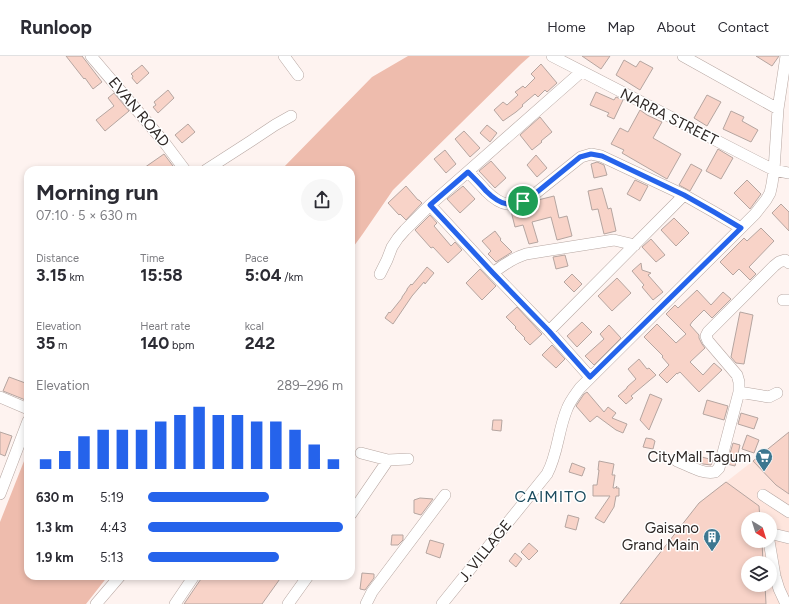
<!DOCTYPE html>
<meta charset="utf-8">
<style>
:root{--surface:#fff;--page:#f7f7f7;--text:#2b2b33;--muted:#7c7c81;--line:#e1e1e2;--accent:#2563eb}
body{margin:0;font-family:Figtree,sans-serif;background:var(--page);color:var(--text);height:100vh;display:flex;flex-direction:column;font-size:15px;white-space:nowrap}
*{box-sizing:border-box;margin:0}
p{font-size:13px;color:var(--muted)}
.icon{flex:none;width:22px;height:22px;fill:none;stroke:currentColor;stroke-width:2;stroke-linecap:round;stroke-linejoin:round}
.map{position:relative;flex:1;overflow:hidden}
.drawer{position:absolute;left:24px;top:110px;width:331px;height:414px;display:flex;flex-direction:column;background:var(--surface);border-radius:12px;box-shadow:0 2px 6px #0003}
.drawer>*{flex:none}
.needle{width:26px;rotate:142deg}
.buttons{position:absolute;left:741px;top:456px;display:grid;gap:8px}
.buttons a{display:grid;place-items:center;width:36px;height:36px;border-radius:50%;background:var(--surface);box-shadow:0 2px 6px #0003;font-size:20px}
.pin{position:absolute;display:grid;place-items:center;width:34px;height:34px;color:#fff;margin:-17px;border:2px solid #fff;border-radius:50%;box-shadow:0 1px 4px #0007}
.round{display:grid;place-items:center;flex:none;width:42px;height:42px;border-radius:21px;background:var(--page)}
.head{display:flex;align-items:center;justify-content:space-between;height:68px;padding:0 12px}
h1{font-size:22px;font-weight:700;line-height:30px}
.figures{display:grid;grid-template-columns:repeat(3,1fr);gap:6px;height:68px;padding:4px 12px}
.figures div{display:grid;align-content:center}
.figures b{font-size:17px;font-weight:700}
.figures small{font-size:11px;font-weight:400}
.figures p{font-size:11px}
.chart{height:112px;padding:8px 12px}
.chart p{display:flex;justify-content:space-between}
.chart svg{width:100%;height:72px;margin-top:4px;stroke:var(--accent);stroke-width:6}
ul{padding:0 12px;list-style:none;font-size:13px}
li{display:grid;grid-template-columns:64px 48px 1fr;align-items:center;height:30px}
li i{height:10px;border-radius:5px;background:var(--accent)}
header{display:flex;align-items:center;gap:24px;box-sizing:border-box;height:56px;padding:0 20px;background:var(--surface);border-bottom:1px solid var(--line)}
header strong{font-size:19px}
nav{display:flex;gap:22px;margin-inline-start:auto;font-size:14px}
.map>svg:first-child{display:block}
.built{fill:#fee5dd;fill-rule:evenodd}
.green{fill:#eebcad}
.building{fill:#f8d3c8;stroke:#b5a5a0}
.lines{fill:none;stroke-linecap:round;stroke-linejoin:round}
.minor-casing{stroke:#b7a7a2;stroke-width:12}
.minor{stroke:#fff;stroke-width:11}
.route-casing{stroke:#fff;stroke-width:8}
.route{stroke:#2563eb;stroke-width:5}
.labels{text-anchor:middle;stroke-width:3;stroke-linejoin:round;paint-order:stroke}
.street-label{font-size:15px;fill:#2e2826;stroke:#fff}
.poi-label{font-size:15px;fill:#2e2826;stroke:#fff;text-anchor:end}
.neighbourhood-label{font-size:16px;letter-spacing:1px;fill:#1b4b5e;stroke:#fff}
</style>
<header>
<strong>Runloop</strong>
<nav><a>Home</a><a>Map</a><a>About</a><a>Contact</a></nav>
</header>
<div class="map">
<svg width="789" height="548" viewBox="0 0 789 548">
<rect width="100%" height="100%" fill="#fef3f0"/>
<path class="built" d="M789,376V548H621L699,447L753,405ZM748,463H770V485H748ZM748,507H770V529H748Z"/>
<path class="green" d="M408,0H530L521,8L393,134L362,179L351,194V114H281L372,21Z
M28,395V520H108L86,548H0V466Z"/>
<path class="building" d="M66,0H82L102,26L93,33L85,22L84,23Z
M582,0H610L601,13Z
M756,0H779L772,10Z
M624,4L636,11L640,5L653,12L640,34L616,19Z
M541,8L557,27L547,36L545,34L538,41L535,38L522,49L523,50L516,56L503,65L494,54L503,46L507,49L518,39L515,36L523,30L525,32L535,22L531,18Z
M142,9L149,17L137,28L132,22L133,20L131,18Z
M168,34L174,42L158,57L153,51L156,49L154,46Z
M596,36L614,44L616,41L623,44L614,63L607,60L609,57L590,49Z
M114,37L129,55L105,75L96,64L114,50L108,42Z
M707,39L721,46L707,70L694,62Z
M640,54L647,59L662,66L653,82L681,98L667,123L622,97L624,94L611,88L620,72L628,76Z
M731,55L744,61L742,65L758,74L751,86L723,73Z
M540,61L552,76L541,85L542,86L532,94L520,79Z
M188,68L195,76L182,87L175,79Z
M487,69L497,77L490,86L480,77Z
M464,75L480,92L470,101L455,83Z
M718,93L733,102L721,123L706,115Z
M445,94L456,108L446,117L434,103Z
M164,98L173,110L167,114H141Z
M536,99L547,112L537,121L527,109Z
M491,105L506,122L495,132L479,115Z
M597,106L604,109L607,119L594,122L591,108Z
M691,108L702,114L690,135L679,129Z
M635,124L648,130L640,145L627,138Z
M747,124L761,138L750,153L734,137Z
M406,130L418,144H419L422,147L406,164L400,158L399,159L388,147Z
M463,130L475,143L460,157L447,143Z
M602,132L608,153L611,152L616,175L604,178L598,153L592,154L588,135Z
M554,140L559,162L567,160L572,180L557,184L551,161L532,166L538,186L529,188L523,169L515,171L511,155L521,153L534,147L538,144Z
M781,148L789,156V175L772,157Z
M430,159L437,167L434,170L451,190L455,186L462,194L448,207L433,191L431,192L415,174Z
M674,162L689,177L676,190L661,174Z
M761,172L774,185L749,211L756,218L750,224L739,213L733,219L720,206L744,182L747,185Z
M495,175L501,183L500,184L512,196L496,206L488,198L491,195L482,185Z
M651,183L665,199L656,206L642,191Z
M565,199L568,210L556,213L553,201Z
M641,207L642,214L651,217L648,219L663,236L653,244L642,231L644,229L632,215Z
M427,211L434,217L425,228L424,226L412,240L393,268L385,262L389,256L390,257L402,242V241L407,234V233L411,228L412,229Z
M480,213L496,230L482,244L466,227Z
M572,218L582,228L574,236L564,226Z
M617,222L631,237L612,255L598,240Z
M697,234L711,249L723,236L731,243L712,262L704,254L692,266L690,269L699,279V282L702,288L705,292L690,306L703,319L714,307L722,314L699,336L680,316L677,318V317L667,327L659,319L669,309L662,301L663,300L644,281L657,268L676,287L686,278L666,258L675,249L678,252Z
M517,251L542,278L530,289L524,283L525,282L515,272L516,271L506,261Z
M740,256L753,259L744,308L736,307L731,301Z
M582,266L592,276L577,291L567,280Z
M609,269L621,282L594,309L585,300L604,283L600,278Z
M552,289L565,303L556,312L542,299Z
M639,303L647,313L649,312L656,319L631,340L633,342L626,348L618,340L627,332V331L636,323L628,313Z
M9,321L28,328V345L3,335Z
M587,336L604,356L608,351L616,357L612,362L627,368L623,377L616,374L597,360L590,366L576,350L584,338Z
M650,338L662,343L649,374L640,364Z
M707,344L728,350L724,364L703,358Z
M741,357L758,362L754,373L738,368Z
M493,364H502L501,375L492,374Z
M0,376L12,380L5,400L0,398Z
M789,376V438L776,429L753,405Z
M747,379L759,384L754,397L742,393Z
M646,382L652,383L655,385L653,393L643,391Z
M733,387L740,389L735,410L727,408Z
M687,397L713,404L711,409L703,408L686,401Z
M599,405L614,408L612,419H615L613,432H615L617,430L616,432H619V440H616L614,451L604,467L595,462L610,440H593V429H597L599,414H598Z
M572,407L585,412L582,420L569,416Z
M726,426L759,450L760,463H748V485H762L763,507H748V529H765L766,548H620L699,447Z
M420,442L433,443L421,459L414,457V444Z
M568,459L579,462L576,474L565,471Z
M392,479H403V484L398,489H391Z
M430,484L444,488L440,502L426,497Z
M529,487L538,495L529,504L521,496Z
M515,497L522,503L516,511L509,505Z
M362,517L374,518V522L365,534L360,533Z
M203,520H282L262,548H184Z"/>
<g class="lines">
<defs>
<path id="minor" d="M91,0L164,86L185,114
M284,0L298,19
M552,0L760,107L774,114L789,117
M683,0L778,53
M206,114L251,85L275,69L291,60
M468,116C474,122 480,128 486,135C502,151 512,152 531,141L581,101L591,98L601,100L684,139L714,156L741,172
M430,149L493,217L549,275L590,321
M493,217C503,209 513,202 526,198L614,184L635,189
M380,218L387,204L392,191L398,182L405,174L430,149L581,16
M783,244H789
M549,275L684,139
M739,336L769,341L777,337
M0,341L28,353
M361,397L388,404L408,403
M677,405C688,409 703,419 715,416L719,412L739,336V326L737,319L708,285L706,280L708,276L774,210L779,206L785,204L789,207
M0,438L28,365
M763,439L789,456
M351,458L388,404
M770,479L773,478L789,482
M769,485L775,520L779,533L786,548
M96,548L120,520
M175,548L194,520
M288,548L308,520
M366,548L372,536L445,439
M442,548L547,418C558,398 558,374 567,353C570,345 575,339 580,332L755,158L766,144L770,137L772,128L774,114L778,53L786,0"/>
</defs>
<use href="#minor" class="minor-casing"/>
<use href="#minor" class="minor"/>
</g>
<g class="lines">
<defs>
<path id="route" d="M591,98L602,100L684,139L714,156L741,172L590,321L549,275L493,217L430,149L468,116C474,122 480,128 486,135C502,151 512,152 531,141L580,101Z"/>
</defs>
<use href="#route" class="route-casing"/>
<use href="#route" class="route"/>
</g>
<defs>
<symbol id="supermarket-pin" viewBox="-11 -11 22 30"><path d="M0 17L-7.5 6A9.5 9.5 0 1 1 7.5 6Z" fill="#3d7790" stroke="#fff"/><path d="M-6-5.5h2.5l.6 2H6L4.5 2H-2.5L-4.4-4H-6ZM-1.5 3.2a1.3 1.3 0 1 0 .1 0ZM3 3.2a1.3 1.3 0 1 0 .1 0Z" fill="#fff"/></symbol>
<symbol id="building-pin" viewBox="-11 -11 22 30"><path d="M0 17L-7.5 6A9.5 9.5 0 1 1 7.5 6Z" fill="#3d7790" stroke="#fff"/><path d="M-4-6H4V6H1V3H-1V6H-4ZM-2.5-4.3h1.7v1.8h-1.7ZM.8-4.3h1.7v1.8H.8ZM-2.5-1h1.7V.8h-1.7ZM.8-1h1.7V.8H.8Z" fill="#fff"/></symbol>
</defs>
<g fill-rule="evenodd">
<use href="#supermarket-pin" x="754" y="391" width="20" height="27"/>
<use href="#building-pin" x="702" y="471" width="20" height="27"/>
</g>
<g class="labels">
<g class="street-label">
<text transform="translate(139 56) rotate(50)" y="5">EVAN ROAD</text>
<text transform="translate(669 61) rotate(27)" y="5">NARRA STREET</text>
<text transform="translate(485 495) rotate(-51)" y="5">J. VILLAGE</text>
</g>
<g class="poi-label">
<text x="751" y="406">CityMall Tagum</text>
<text x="699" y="477">Gaisano<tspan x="699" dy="17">Grand Main</tspan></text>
</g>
<g class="neighbourhood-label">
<text x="551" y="446">CAIMITO</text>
</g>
</g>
</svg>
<div class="buttons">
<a><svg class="needle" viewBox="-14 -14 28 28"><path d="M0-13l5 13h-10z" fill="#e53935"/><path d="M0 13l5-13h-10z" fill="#7c7c81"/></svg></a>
<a><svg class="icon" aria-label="layers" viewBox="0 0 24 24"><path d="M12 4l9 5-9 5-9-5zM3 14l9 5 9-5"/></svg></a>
</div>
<div class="pin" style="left:523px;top:145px;background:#1e9e55"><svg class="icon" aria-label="arrive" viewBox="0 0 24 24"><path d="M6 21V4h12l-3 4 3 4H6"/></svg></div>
<section class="drawer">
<div class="head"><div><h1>Morning run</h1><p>07:10 · 5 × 630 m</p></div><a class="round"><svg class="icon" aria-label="share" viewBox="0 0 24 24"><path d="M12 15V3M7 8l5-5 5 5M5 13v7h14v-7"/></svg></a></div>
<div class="figures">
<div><p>Distance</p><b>3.15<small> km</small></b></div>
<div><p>Time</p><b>15:58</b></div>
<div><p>Pace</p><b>5:04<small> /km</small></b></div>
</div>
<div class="figures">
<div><p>Elevation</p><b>35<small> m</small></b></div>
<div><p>Heart rate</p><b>140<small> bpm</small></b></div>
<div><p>kcal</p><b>242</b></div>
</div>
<div class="chart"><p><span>Elevation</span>289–296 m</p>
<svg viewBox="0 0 160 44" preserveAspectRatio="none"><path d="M5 44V38M15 44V33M25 44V24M35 44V20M45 44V20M55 44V20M65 44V15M75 44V11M85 44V6M95 44V11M105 44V11M115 44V15M125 44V15M135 44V20M145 44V29M155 44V38"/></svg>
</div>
<ul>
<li><b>630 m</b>5:19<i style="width:62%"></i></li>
<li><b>1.3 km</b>4:43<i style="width:100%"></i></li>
<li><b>1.9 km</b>5:13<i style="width:67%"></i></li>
</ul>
</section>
</div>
